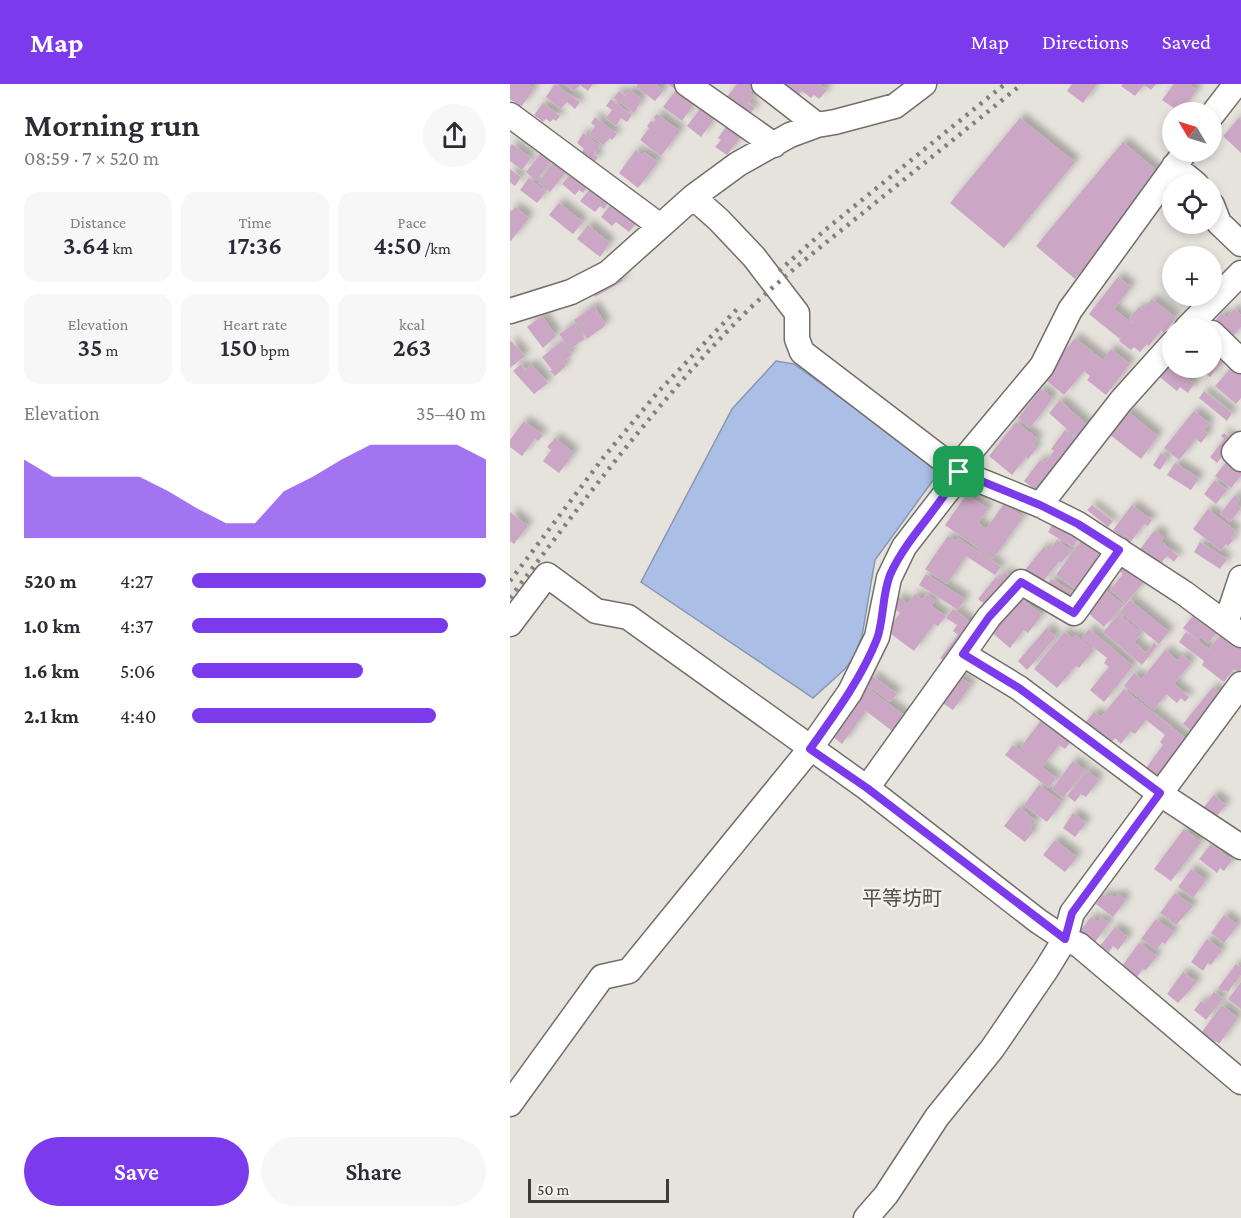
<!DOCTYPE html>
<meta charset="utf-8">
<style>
:root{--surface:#fff;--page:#f7f7f7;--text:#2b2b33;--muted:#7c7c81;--accent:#7c3aed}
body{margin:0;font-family:"Crimson Pro","Noto Sans JP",serif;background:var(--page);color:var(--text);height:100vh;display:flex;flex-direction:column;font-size:22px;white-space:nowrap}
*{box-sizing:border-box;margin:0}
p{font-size:20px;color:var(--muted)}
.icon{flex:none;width:33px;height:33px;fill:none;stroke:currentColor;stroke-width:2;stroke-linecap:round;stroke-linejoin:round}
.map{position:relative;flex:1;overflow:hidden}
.side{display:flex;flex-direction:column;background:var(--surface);width:510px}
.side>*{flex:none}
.needle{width:39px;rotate:308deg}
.buttons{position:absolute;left:652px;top:18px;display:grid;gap:12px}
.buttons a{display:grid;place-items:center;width:60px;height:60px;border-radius:50%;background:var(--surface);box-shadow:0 3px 9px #0003;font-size:30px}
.scale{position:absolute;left:18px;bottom:15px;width:141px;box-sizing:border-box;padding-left:6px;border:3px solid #3c3b38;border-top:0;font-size:16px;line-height:21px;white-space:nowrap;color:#3c3b38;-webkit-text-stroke:4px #f4f0ea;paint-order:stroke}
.pin{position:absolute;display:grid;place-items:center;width:51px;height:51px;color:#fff;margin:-26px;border-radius:12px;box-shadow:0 3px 9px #0006}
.round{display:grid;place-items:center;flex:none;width:63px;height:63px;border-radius:32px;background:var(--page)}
.summary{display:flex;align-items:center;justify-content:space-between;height:102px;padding:0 24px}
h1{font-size:33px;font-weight:600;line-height:45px}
.figures{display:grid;grid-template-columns:repeat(3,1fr);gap:9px;height:102px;padding:6px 24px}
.figures div{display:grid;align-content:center;border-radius:15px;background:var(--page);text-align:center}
.figures b{font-size:26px;font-weight:600}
.figures small{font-size:16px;font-weight:400}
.figures p{font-size:16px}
.chart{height:168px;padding:12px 24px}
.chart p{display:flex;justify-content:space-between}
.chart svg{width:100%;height:108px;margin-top:6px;fill:var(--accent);opacity:.7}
.primary-button{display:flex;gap:12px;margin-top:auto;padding:12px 24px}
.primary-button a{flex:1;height:69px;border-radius:36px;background:var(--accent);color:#fff;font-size:24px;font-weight:600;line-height:69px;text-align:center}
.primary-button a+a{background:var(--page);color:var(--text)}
ul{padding:0 24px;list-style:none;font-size:20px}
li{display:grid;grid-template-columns:96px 72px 1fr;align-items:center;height:45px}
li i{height:15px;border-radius:8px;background:var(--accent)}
header{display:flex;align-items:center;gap:36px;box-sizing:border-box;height:84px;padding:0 30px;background:var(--accent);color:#fff}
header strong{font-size:28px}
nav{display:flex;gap:33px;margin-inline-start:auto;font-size:21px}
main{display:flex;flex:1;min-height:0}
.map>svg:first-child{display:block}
.water{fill:#aabee6;stroke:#8997b2;stroke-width:1.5}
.building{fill:#cca6c5;filter:url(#shadow)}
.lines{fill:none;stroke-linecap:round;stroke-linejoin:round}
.minor-casing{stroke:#726e69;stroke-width:27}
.minor{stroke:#fff;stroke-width:24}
.rail{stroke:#82807c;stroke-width:4.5;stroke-dasharray:3 6;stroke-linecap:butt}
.route-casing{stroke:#fff;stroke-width:12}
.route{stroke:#7c3aed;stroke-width:8}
.labels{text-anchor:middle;stroke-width:5;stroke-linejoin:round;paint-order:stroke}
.neighbourhood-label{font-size:20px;fill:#504d48;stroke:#f4f0ea}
</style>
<header>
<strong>Map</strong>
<nav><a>Map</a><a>Directions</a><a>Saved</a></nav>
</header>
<main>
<section class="side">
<div class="summary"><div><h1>Morning run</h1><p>08:59 · 7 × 520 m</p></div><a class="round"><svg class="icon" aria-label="share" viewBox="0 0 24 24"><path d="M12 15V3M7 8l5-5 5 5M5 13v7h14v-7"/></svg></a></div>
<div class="figures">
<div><p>Distance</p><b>3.64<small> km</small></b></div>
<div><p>Time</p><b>17:36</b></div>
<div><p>Pace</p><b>4:50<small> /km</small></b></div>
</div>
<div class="figures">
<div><p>Elevation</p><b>35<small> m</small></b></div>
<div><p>Heart rate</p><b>150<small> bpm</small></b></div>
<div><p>kcal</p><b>263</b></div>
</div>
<div class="chart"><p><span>Elevation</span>35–40 m</p>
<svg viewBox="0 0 160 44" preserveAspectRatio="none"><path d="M0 44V12L10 19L20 19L30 19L40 19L50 25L60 32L70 38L80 38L90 25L100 19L110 12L120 6L130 6L140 6L150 6L160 12V44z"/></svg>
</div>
<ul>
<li><b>520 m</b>4:27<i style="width:100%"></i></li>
<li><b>1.0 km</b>4:37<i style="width:87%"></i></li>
<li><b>1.6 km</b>5:06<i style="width:58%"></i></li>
<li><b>2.1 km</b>4:40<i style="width:83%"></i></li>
</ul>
<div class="primary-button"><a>Save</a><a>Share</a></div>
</section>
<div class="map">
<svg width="731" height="1134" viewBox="0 0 731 1134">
<defs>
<filter id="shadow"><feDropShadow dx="5.5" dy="-5.5" stdDeviation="3" flood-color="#0004"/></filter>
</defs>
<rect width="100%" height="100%" fill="#e6e3dd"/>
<path class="water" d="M266,277L284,280L420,378L425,387L424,395L365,476L352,552L344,573L335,585L303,614L131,498L222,325Z"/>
<path class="building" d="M0,0H18L24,5L11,23L0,15Z
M45,0L70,18L65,25L57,18L51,25L36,13Z
M55,0H83L78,7L70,1L64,7Z
M128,0H145L154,6L145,17L126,3Z
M158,0H172L186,17L172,37L153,23L166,6Z
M227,0H243L245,2L240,9L244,11L238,19L245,24L239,31L216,14Z
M267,0H309L317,6L309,15L304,11L301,14L292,7L285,15Z
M562,0H587L573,19L557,7Z
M613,0H646L641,6L634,1L625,12L611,2Z
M664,0H679L687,6L670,28L652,16Z
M120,6L132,15L124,29L104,14L109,7L115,12Z
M101,15L122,31L117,38L111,34L106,42L96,34L102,26L96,22Z
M33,19L50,32L46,37L43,35L40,38L36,35L33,38L24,31Z
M190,25L204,35L191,53L177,42Z
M147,30L170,47L151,72L130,56L139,44L137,42L141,37L144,38L146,36L144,34Z
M85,33L107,50L102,56L100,54L93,61L79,51L85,42L81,39Z
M510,34L565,78L494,164L440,119Z
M729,34L731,36V69L713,52Z
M219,39L233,50L217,71L205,63L211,56L208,54Z
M73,49L90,62L84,70L88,73L83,80L70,70L74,65L67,59Z
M613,58L652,91L565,195L526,162Z
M2,60L21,74L12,86L0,77V63Z
M126,66L132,71L134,68L148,78L128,104L109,89Z
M32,68L42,76L26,97L16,88Z
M43,79L56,88L40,108L28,99Z
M0,85L11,93L5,102L0,98Z
M65,85L82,98L73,109L69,106L65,111L52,100Z
M19,94L36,108L27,119L10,106Z
M85,99L103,113L94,125L90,122L85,128L70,117Z
M104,116L129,136L119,148L106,138L102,142L91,133Z
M49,119L73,138L63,150L39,131Z
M5,123L19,134L0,158V126L2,127Z
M78,141L100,159L90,173L67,155Z
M109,190L113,197L85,213L81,205Z
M608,193L621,203L604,225L623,240L624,239L619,235L629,223L633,226L642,215L666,234L654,249L651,246L639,262L637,260L630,268L624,263L621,266L609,257L615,248L610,255L579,230Z
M84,222L96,241L77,255L64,236Z
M724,225L731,231V243L719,257L701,241L712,229L717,234Z
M32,232L46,252L33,264L17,243Z
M64,240L75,255L60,265L49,250Z
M565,254L593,276L601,265L620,280L596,311L577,296L580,292L574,287L554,311L533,294Z
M0,256L15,272L0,284Z
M52,257L62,270L53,278L56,282L45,292L40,287L42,286L32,273Z
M710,267L717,273L700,293L689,284H702V274L704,275Z
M657,279L684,300L678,309L670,303L667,307L647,291Z
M11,280L15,286L21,280L38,299L24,310L3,287Z
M724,280L731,286V314L726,320L705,302Z
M531,305L543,314L520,344L508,334Z
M694,307L722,329L717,337L689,314Z
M550,316L579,343L568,355L539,329Z
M617,327L648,352L631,375L599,350Z
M684,327L700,340L694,346L698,350L691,359L686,355L669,376L654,364Z
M14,337L33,351L28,357L25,355L12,372L0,363V356Z
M506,338L528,355L523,361L527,364L518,375L516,373L502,391L479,372Z
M555,346L566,355L527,407L514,397L530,376L535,379L544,367L541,365Z
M714,349L725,357L707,379L700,373L714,355L711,352Z
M45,354L64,369L49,389L33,377L41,366L37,363Z
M651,369L658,374L650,386L643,381Z
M718,376L731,386V392L721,404L705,392Z
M665,379L689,394L681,406L657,391Z
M705,396L717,406L706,420L694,410Z
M457,410L478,425L468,439L476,445L494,420L513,433L483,475L435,441Z
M725,411L730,415L727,420L731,424L720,438L710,430Z
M582,421L603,437L598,443L577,426Z
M622,421L642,436L638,442L634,440L620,459L603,446Z
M698,425L726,447L721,454L723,456L718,462L716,460L711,467L683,445Z
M0,428L18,442L4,460L0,457Z
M546,434L572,449L563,463L538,448Z
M645,446L654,453L651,457L668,472L664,478L657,472L650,480L630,465Z
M438,452L446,457L448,454L491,483L485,491L456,472L437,500L415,485Z
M580,452L604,469L567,506L546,491L571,457L575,459Z
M547,456L561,467L551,479L549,477L531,500L514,487L534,463L539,467Z
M690,458L717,475L710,485L684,468Z
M612,471L638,493L616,519L600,506L613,490L603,482Z
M495,488L504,494L482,526L468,515L486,493L489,495Z
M416,490L455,515L448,526L409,501Z
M541,495L565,509L558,521L534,506Z
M591,502L613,521L594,543L577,528Z
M405,510L412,516L416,510L425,517L421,522L436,532L428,542L424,540L404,567L377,547L390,529L382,523L389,513L398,520Z
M507,511L532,531L518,549L514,546L500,564L479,546Z
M620,516L659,548L649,560L610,528Z
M443,525L464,541L439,581L430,574L448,551L443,547L447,541L436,534Z
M687,527L710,546L698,559L691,553L688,556L673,544Z
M609,530L632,549L624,558L636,569L644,559L647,562L632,581L593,548Z
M537,544L546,553L517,586L508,577Z
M579,545L623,582L594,618L580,606L599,583L594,579L597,574L572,554Z
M554,548L562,554L565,551L584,566L569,584L566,582L547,604L524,585Z
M676,548L699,565L711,550L727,562L731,557V585L728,588L724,585L714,598L692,581L694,577L669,558Z
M655,566L668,577L672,571L681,579L664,600L679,613L675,618L671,614L667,619L656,610L644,626L614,602L624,589L632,595Z
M447,591L461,601L443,626L428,616Z
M362,592L387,610L380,618L356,600Z
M355,602L402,637L390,653L356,627L332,660L322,652Z
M703,603L716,613L686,651L673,640Z
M614,605L679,657L649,694L636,684L653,661L650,658L655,651L636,636L625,650L621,647L611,660L605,654L600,660L574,640L584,628L591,633Z
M533,634L562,656L555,665L549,661L533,682L510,664Z
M503,661L546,694L539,704L495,671Z
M563,677L575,686L553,714L542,705Z
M577,687L589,696L576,713L571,710L565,718L557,712Z
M529,701L552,718L537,738L514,721Z
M704,711L716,721L706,733L694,723Z
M509,723L526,737L520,745L523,748L515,758L494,742Z
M563,729L576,739L565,753L553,744Z
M674,745L691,758L661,797L644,785Z
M545,756L567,773L555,788L533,771Z
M701,760L722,776L714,787L710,784L707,789L689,775Z
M681,785L696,796L683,814L668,803Z
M665,809L683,822L666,841L650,829Z
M593,810L598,814L601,811L605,814L608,810L616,816L603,833L586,820Z
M714,831L728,841L714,859L701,849Z
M581,833L588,838L591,833L599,839L585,858L570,847Z
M646,835L664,848L655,860L652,858L647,866L631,855Z
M605,843L618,853L608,866L603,862L599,868L590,862Z
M697,855L712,866L701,881L698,879L693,887L681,878Z
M629,859L647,872L636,886L633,885L627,893L612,882Z
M726,880L731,884V891L718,908L714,906L713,908L708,904Z
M673,888L687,898L668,919L657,910Z
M731,898V925L718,915Z
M704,908L713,914L696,936L684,926L691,917L695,920Z
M712,921L728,934L709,960L706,957L704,959L691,949Z"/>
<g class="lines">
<defs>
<path id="minor" d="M177,0L264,61
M254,0L307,41
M0,31L150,142
M702,31L726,0
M664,82L686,100
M183,113L209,136L244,173L287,229V255L292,268L449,388L530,421L568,440L674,509L731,551
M702,121L709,139L731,160
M0,227L61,208L98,189L183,113L228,80L280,51L307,41L325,38L385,22L414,0
M677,244L731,189
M702,249L731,277
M731,360L724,368L731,375
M530,421L611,317L663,259
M609,466L564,529L511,498L479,533L453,570L509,604L649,709L731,763
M716,539L731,494
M0,540L37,491L86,527L118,533L357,704L528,837L555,855L569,861L731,998
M357,704L453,570
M0,1020L92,893L119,887L300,665L340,608L367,553L379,494L394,463L442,401L456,373L532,282L560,226L675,68
M356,1134L376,1111L427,1033L482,965L536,886L555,855L562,829L731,600"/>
</defs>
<use href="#minor" class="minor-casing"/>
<use href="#minor" class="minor"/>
<path class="rail" d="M269,187L315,146L495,0
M0,497L93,374L148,308L227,225
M0,514C74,416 147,318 233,231C271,194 313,161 354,128C407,85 459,43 512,0"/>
</g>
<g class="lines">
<defs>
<path id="route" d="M449,388L530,421L568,440L609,466L564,529L511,498L479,533L453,570L509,604L650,709L562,829L555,855L357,704L300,665C325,630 351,595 367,555C374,535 372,511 380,491C397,453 429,425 449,388Z"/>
</defs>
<use href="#route" class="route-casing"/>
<use href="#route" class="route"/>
</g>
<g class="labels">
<g class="neighbourhood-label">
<text x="392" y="821">平等坊町</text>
</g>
</g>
</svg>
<div class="buttons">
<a><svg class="needle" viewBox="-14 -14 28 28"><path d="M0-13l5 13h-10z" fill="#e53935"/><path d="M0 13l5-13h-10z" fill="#7c7c81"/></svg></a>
<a><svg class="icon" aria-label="locate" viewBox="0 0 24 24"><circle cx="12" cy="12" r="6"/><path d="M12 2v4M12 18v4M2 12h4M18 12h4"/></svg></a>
<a>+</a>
<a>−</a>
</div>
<div class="scale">50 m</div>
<div class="pin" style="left:449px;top:388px;background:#1e9e55"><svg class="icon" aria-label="arrive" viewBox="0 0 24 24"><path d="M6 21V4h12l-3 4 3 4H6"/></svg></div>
</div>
</main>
